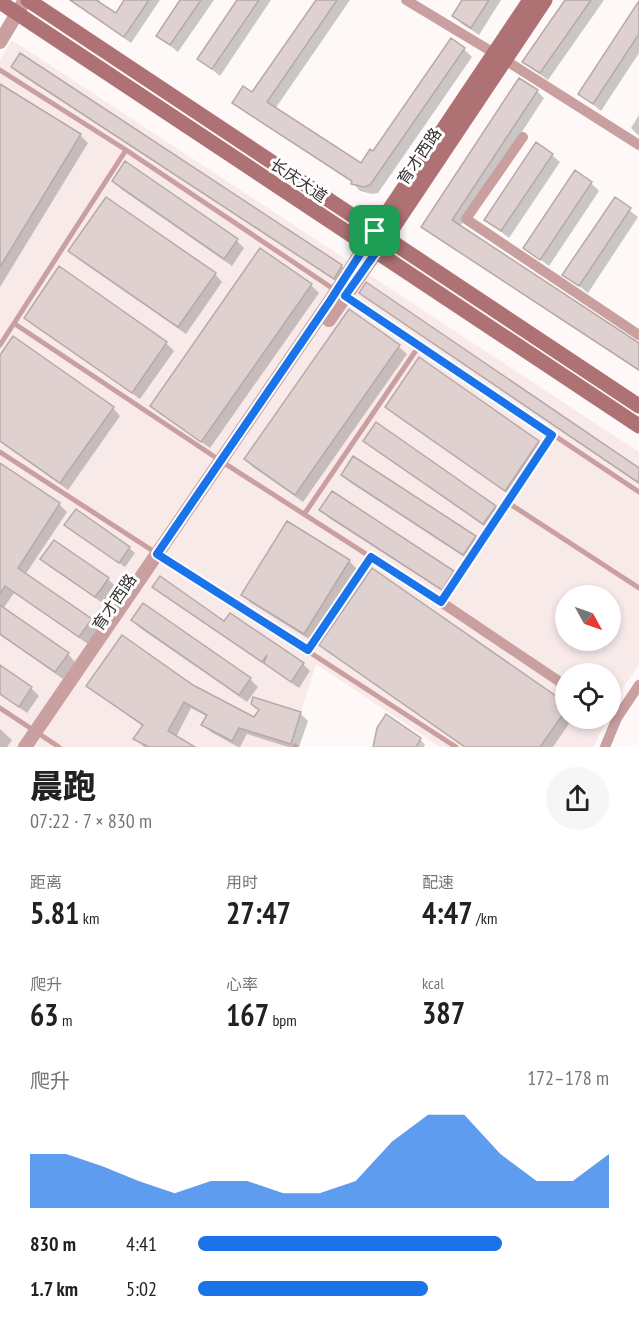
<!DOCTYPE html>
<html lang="zh">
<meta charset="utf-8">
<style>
:root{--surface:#fff;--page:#f6f6f6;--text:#222;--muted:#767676;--accent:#1a73e8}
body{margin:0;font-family:"PT Sans Narrow","Noto Sans SC",sans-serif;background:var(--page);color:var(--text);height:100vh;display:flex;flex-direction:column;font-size:22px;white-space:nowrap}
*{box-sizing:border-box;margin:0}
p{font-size:20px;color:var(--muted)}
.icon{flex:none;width:33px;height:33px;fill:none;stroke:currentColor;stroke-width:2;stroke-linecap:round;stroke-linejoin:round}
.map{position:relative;height:747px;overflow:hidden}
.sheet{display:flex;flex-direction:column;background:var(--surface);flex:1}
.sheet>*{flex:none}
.needle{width:39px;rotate:130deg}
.buttons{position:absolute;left:555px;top:585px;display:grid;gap:12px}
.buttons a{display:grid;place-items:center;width:66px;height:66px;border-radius:50%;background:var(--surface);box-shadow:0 3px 9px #0003;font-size:30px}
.pin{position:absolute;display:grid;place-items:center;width:51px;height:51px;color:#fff;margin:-26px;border-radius:12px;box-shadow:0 3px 9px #0006}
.round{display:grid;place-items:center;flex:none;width:63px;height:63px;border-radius:32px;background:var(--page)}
.headline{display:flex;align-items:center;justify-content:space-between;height:102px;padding:0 30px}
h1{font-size:33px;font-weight:800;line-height:45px}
.figures{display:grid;grid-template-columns:repeat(3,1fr);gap:9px;height:102px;padding:6px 30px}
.figures div{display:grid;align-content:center}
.figures b{font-size:30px;font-weight:800}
.figures small{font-size:16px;font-weight:400}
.figures p{font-size:16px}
.chart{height:168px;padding:12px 30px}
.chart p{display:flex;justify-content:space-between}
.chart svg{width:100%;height:108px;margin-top:6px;fill:var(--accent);opacity:.7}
ul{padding:0 30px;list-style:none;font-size:20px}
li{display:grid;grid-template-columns:96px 72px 1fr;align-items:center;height:45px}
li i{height:15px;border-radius:8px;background:var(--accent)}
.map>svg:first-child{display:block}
.built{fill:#f9eaea;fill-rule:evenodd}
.shadow{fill:#0003}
.building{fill:#e0d1d1;stroke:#b8a9a9;stroke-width:1.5}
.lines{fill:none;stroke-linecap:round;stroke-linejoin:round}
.service{stroke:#ca9f9f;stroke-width:5}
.minor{stroke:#ca9f9f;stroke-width:10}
.tertiary{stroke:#ca9f9f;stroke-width:14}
.secondary{stroke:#af7274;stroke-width:15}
.route-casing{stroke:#fff;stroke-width:12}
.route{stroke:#1a73e8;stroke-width:8}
.labels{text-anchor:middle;stroke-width:6;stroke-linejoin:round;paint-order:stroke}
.street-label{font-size:16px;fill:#383232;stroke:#fff}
</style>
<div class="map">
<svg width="639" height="747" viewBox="0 0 639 747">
<rect width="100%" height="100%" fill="#fef8f8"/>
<path class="built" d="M12,40L639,452V665L616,698L611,710L610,674H566V718L607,719L594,747H440L316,664L290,747H0V60ZM566,596H610V640H566Z"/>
<path class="shadow" d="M69,0H100L98,3L116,15L126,0H160L131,43Z
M182,0H214L178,52L158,36Z
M239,0H271L220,76L199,59Z
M317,0H350L275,109L361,165L464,49L472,57L378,193L372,194L360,191L353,183L242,110L234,103L253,94Z
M464,0H501L479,35L462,24L454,16Z
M567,0H604L548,80L532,69L524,62Z
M639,4V53L601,111L580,94Z
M20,55L342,266L349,274L342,285L20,74L13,66Z
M0,86L80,135L88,143L0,287Z
M537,91L544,98L460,227L639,345V371L431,234L423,227Z
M639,115V136L631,128Z
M552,155L560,162L509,238L486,220Z
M114,181L237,241L244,248L232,266L121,189Z
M591,183L599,191L549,266L525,248Z
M615,199L638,217L588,293L564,274Z
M70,251L215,274L222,282L186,334L78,259Z
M59,269L166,343L174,351L140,399L33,325L26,317Z
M311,285L319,293L210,448L159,413L151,405Z
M361,293L639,470V484L367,299Z
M349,311L399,347L407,354L303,502L253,467L246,459Z
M0,357L113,408L120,416L68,490L0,442Z
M387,407L538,442L546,450L513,497L395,415Z
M365,441L495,507L503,515L491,531L373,448Z
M0,465L59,504L67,512L25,575L91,620L99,628L88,644L14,593L3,609L68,654L75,662L63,679L0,635Z
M343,475L475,537L482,545L472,562L351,483Z
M321,510L453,572L461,580L450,596L329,518Z
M72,530L129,548L135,553L125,567Z
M42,559L108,579L116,587L104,604L50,567Z
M349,561L357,569L312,641L251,603L243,595Z
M154,587L225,623L230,615L303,664L310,671L299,688L161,594Z
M132,620L250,679L258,687L247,702L140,628Z
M320,645L566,705V718H573L553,747H464L328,652Z
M0,667L32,689L39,696L27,713L0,694Z
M88,686H192L255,719L300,713L308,721L299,747H288L247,734L240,747H238L211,732L203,725L208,717L191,708L176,737L192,747H144L135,739L144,727L96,693Z
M0,729L12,740L7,747H0Z
M420,739L425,745L424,747H377Z"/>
<path class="building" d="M70,0H96L116,13L124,0H149L124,37Z
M180,0H201L170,45L156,36Z
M237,0H259L212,69L197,59Z
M316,0H337L267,102L361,163L370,149L373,151L451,38L465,48L370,185L364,187L351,184L352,181L232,103L243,86L252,92Z
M462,0H489L471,28L452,16Z
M565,0H591L540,73L522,62Z
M639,1V34L593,104L578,94Z
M20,53L342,265L334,279L11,67Z
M519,78L538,90L452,220L639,343V370L421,227Z
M0,84L81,134L0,267Z
M536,142L553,154L501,231L484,220Z
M125,161L238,239L224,259L112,181Z
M575,170L592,182L540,260L523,248Z
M106,197L216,273L178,327L68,251Z
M615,197L631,208L579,286L562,275Z
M260,248L312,284L201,442L150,406Z
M59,266L167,342L132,393L24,318Z
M366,282L639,468V483L359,293Z
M349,309L400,345L295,495L244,459Z
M13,336L114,407L60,483L0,441V355Z
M419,357L539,441L505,491L385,407Z
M376,422L496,506L483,524L363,441Z
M353,456L476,536L463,555L341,475Z
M0,463L60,503L18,568L92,619L79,637L5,586L0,594Z
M332,491L454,571L442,590L319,510Z
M76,509L130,547L119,563L64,525Z
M287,521L350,560L304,634L241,595Z
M54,540L109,578L95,597L40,559Z
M372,568L566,703V710L540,747H465L319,645Z
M160,576L224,621L230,613L304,663L291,682L264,663L267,655L262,662L152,587Z
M143,603L251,678L239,695L131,620Z
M0,605L69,653L55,672L0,634Z
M122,635L193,685L254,717L259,710L251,704L253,697L301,712L291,744L239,728L232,741L201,725L207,715L184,702L168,731L195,747H149L133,739L143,725L86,686Z
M0,665L32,687L19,707L0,694Z
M386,714L421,738L416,747H373L377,728Z"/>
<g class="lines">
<path class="service" d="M0,70L126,150L335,290
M346,297L639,492
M15,324L221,461L441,602L552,435
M0,345L126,150
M0,452L456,747
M507,502L639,588
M305,513L419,346
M308,650L371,557
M0,708L59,747
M295,746L296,747"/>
<path class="minor" d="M406,0L494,53
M505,60L639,145
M523,137L466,219L639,335
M441,602L566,686
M605,747L617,718L639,685"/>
<path class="tertiary" d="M0,42L25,0
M329,320L386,238
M25,747L330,301L375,231"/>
<path class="secondary" d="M28,0L639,406
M0,2L639,426
M375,231L530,0
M386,238L545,0"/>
</g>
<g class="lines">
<defs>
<path id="route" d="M375,231L386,238L345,296L552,435L441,602L371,557L308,650L157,554L330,301Z"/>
</defs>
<use href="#route" class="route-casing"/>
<use href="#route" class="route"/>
</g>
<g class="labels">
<g class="street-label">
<text transform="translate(419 156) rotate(-56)" y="6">育才西路</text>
<text transform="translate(299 180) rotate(34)" y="6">长庆大道</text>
<text transform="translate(114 602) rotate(-56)" y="6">育才西路</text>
</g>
</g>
</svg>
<div class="buttons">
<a><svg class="needle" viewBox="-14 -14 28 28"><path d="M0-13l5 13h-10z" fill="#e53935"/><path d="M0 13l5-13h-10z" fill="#767676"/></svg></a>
<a><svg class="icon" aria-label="locate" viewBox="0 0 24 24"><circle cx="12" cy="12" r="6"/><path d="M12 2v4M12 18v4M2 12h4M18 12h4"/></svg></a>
</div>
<div class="pin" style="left:375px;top:231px;background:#1e9e55"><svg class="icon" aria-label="arrive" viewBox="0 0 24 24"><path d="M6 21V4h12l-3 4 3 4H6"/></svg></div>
</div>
<section class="sheet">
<div class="headline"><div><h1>晨跑</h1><p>07:22 · 7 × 830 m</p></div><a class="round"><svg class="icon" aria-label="share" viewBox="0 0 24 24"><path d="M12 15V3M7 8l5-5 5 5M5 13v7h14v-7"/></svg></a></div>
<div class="figures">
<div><p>距离</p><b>5.81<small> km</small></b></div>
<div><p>用时</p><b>27:47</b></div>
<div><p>配速</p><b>4:47<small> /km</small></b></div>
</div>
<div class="figures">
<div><p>爬升</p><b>63<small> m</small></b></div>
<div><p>心率</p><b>167<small> bpm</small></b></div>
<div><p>kcal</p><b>387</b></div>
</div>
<div class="chart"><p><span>爬升</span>172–178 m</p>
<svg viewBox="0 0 160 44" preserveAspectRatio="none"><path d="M0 44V22L10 22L20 27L30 33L40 38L50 33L60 33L70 38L80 38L90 33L100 17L110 6L120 6L130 22L140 33L150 33L160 22V44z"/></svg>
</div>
<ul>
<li><b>830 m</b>4:41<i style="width:74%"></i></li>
<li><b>1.7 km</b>5:02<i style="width:56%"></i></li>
</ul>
</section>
